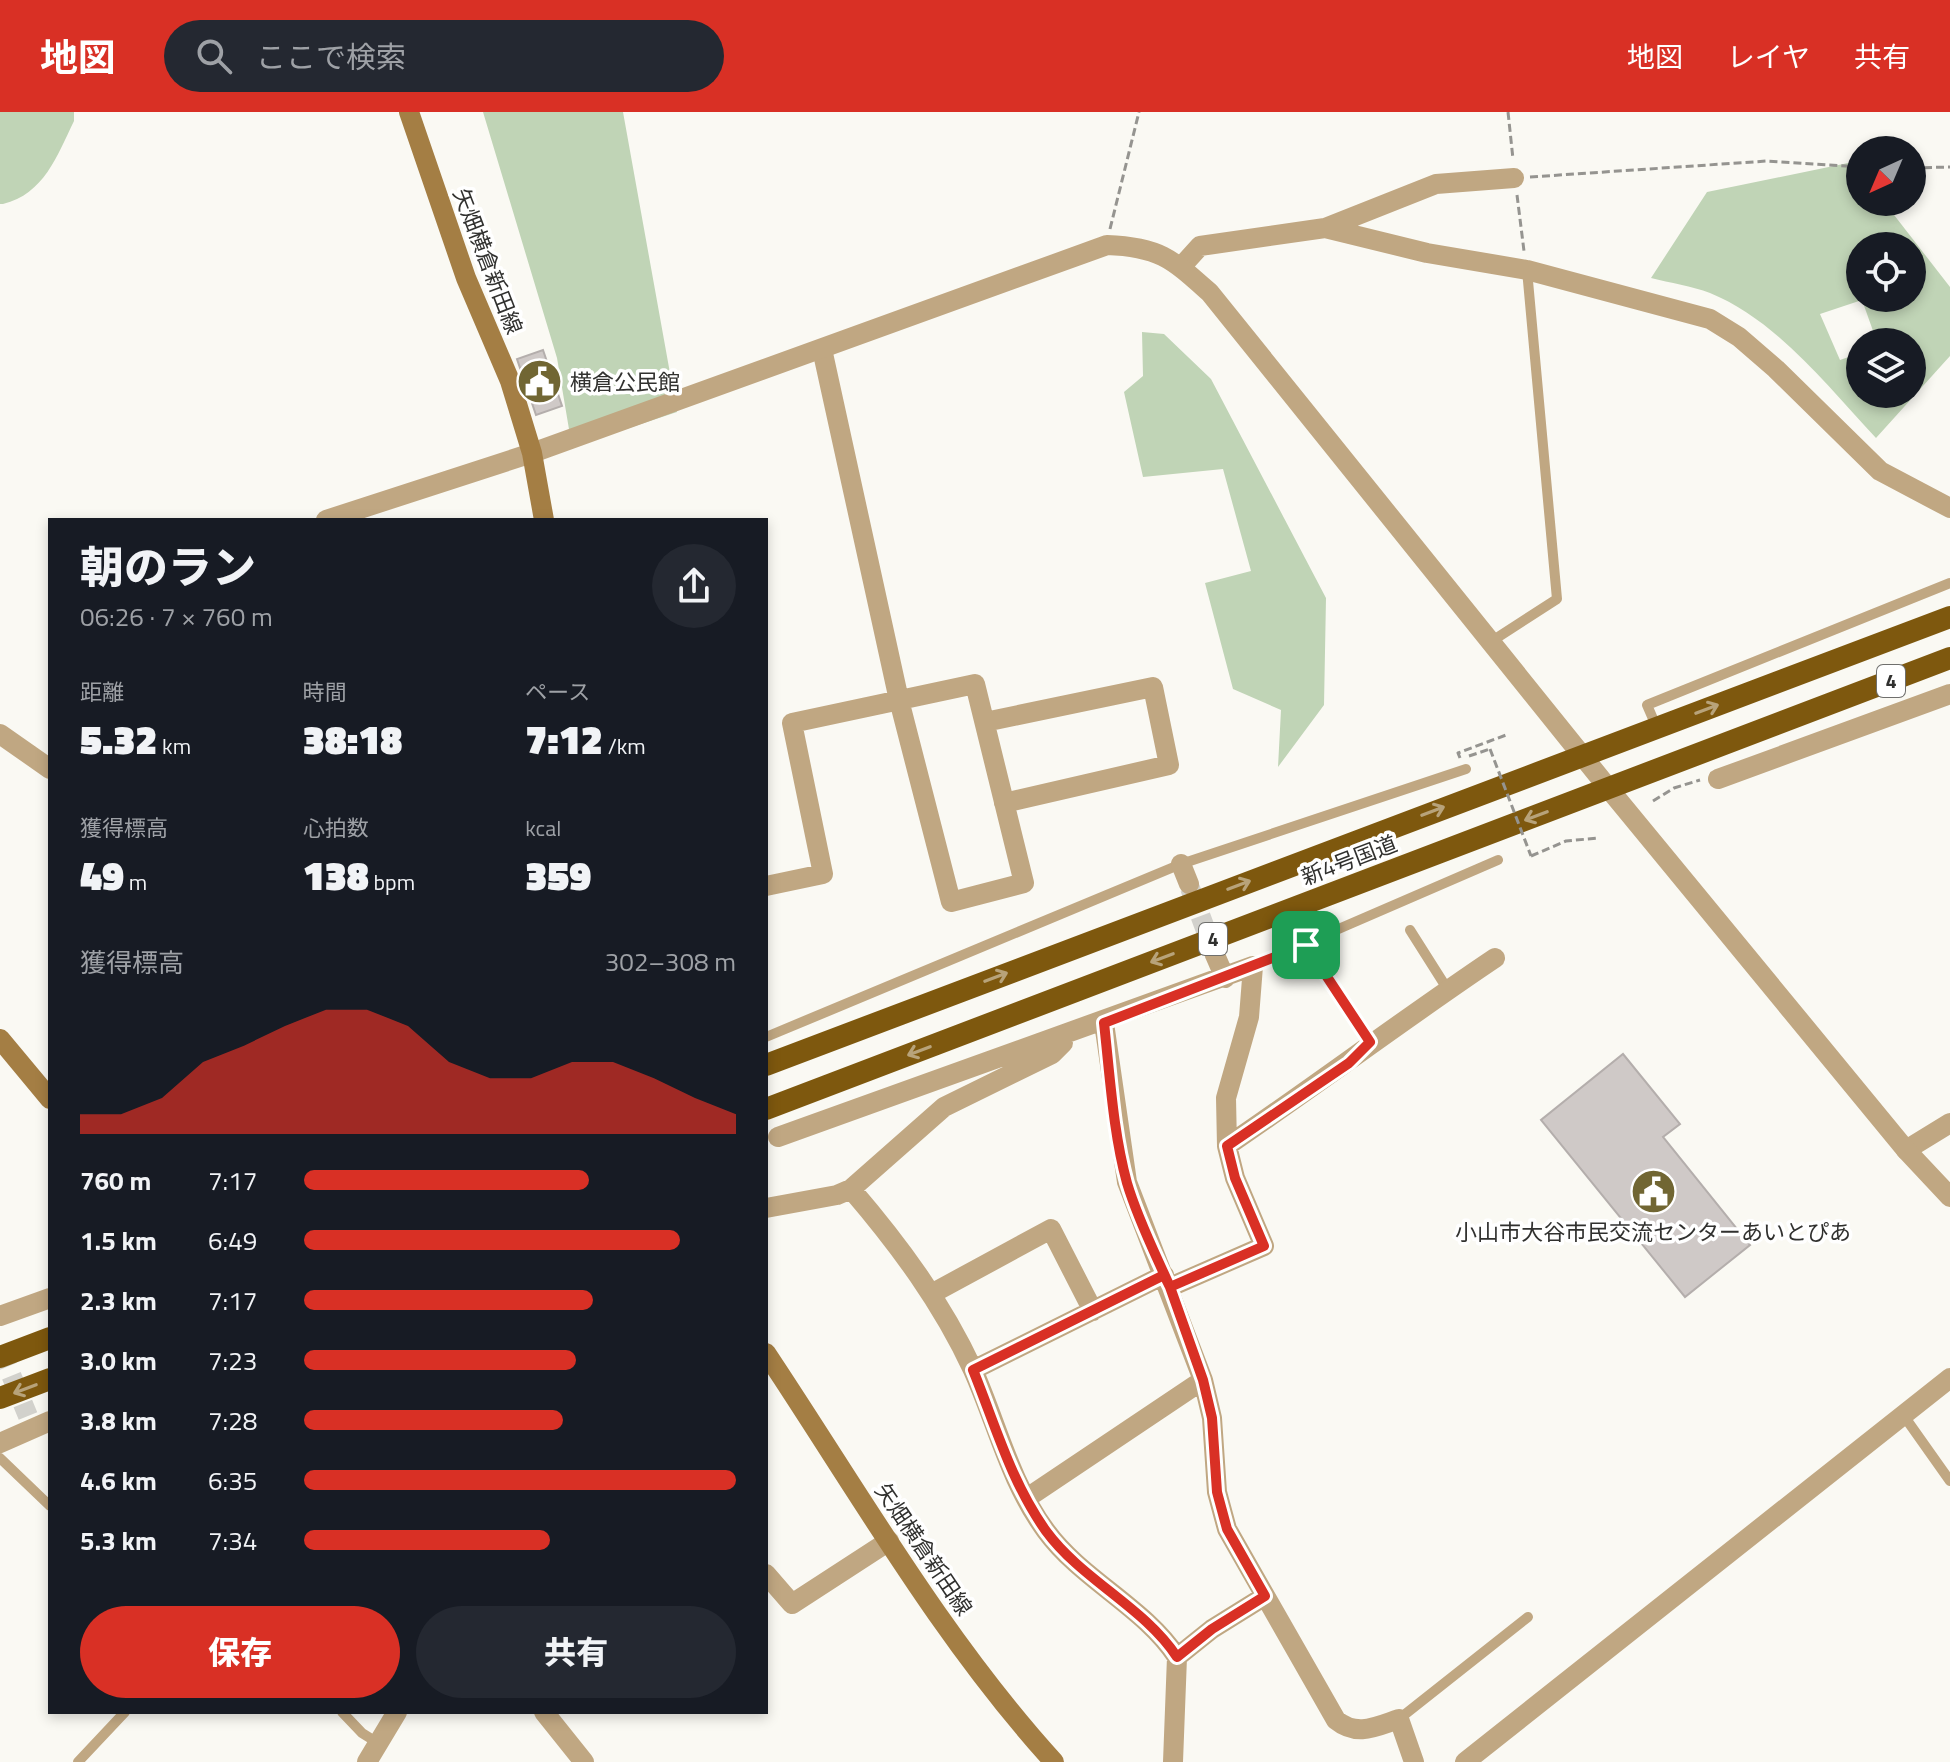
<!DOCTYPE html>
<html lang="ja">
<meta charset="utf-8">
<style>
:root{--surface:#171b24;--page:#242831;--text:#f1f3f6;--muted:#9ea1a6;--accent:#d93025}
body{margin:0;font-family:"Titillium Web","Noto Sans JP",sans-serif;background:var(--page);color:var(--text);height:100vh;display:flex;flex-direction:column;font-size:30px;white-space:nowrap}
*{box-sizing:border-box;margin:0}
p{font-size:26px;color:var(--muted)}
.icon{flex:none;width:44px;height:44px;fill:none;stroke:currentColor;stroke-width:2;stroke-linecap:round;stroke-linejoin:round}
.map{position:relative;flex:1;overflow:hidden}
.sheet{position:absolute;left:48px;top:406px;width:720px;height:1196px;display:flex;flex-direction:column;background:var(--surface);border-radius:0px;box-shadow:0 4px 12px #0003}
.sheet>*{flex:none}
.needle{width:52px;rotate:224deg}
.controls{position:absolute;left:1846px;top:24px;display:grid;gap:16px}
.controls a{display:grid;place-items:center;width:80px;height:80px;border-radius:50%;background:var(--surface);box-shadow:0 4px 12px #0003;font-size:40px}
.pin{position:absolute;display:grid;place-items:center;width:68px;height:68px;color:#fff;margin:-34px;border-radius:16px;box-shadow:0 4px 12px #0006}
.round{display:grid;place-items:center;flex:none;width:84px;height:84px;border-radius:42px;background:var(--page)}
.headline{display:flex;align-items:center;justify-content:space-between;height:136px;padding:0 32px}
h1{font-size:44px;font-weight:800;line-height:60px}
.metrics{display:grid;grid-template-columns:repeat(3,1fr);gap:12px;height:136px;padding:8px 32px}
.metrics div{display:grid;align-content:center}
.metrics b{font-size:40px;font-weight:800}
.metrics small{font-size:22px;font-weight:400}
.metrics p{font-size:22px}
.chart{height:224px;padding:16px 32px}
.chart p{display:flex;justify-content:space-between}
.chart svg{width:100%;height:144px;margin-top:8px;fill:var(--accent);opacity:.7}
.button{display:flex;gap:16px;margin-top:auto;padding:16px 32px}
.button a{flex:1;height:92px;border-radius:48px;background:var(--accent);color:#fff;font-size:32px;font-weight:800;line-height:92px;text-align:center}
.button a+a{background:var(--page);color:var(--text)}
ul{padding:0 32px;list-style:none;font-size:26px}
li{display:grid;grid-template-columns:128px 96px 1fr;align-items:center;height:60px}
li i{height:20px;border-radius:10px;background:var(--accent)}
header{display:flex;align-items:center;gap:48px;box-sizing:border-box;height:112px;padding:0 40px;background:var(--accent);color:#fff}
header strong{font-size:38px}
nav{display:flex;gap:44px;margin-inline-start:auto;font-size:28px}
.search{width:560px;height:72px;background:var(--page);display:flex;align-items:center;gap:20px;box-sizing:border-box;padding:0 28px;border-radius:44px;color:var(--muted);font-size:30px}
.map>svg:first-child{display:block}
.green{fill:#c0d4b6;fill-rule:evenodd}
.building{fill:#cfc9c7;stroke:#b4aeac;stroke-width:2}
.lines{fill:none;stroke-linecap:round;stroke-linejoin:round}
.minor-tunnel{stroke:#d2d1cc;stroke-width:20;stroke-dasharray:20 10;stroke-linecap:butt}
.path{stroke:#959490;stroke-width:3;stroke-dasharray:8 4;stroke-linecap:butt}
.service{stroke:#c0a782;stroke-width:10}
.minor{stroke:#c0a782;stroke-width:20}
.tertiary{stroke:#c0a782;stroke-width:20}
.secondary{stroke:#a47e44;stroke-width:20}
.trunk{stroke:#7e580e;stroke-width:22}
.path-bridge{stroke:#959490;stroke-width:3;stroke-dasharray:8 4;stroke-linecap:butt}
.oneway{stroke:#b8a37a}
.route-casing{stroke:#fff;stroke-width:16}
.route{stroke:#d93025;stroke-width:10}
.labels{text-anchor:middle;stroke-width:7;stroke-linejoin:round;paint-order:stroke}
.shield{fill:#fff;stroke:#6f6f6d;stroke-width:2}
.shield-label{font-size:20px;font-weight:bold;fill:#31312f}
.street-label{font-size:22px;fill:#31312f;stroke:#fff}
.poi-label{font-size:22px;fill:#31312f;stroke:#fff;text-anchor:start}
</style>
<header>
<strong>地図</strong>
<div class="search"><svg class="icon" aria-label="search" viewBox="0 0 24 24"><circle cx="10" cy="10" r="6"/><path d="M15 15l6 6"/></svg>ここで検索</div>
<nav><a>地図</a><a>レイヤ</a><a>共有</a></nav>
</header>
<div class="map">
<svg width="1950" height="1650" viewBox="0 0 1950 1650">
<rect width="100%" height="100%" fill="#faf9f3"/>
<path class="green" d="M0,0H74V9C57,44 44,82 3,92H0Z
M483,0H623L677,300L572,335L557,246Z
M1853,50L1860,59V90H1884L1950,175V244L1876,326C1828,275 1778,209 1710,181C1692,174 1670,171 1651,166L1707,80ZM1860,134H1912V186H1860ZM1862,188L1877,230H1912V282H1860V241L1840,248L1820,202Z
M1142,220L1164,222L1211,267L1326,486L1324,593L1278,655L1281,598L1233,577L1205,471L1251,459L1223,357L1143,365L1124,280L1143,264Z"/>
<path class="building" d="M543,238L562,294L536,303L517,247Z
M1623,942L1680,1012L1663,1025L1750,1133L1685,1185L1541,1008Z"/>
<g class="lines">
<path class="minor-tunnel" d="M1190,776L1215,843
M0,1236L28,1304"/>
<path class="path" d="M1508,0L1513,47
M1912,56L1950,55
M1530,65L1767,49L1860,55
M1517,83L1524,139
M1110,117L1139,0
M1469,644L1490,637
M1460,646L1458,641L1506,623
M1653,689L1674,676L1700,668
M1531,744L1566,729L1599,726"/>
<path class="service" d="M1492,529L1557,487L1527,158
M1657,616L1647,593L1950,471
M1410,818L1448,878
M1306,833L1370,930
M1253,854L1498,748
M766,925L1181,752L1466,657
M1904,1304L1950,1369
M0,1346L50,1394
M342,1600L362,1621L378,1631
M1399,1607L1528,1505
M78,1650L125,1600"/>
<path class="minor" d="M1325,116L1427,141L1527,158L1710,207L1739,225L1776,257L1880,359L1950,396
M1181,155L1200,134L1325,116L1436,72L1514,66
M326,408L532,341
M985,610L1153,575L1169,653L1004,691
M0,622L50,657
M1718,667L1950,582
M1181,752L1189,772
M766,774L823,762L792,611L975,572L1024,771L951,790L899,588L822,237
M1215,843L1225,866
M1104,911L1127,1070L1203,1268L1212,1306L1217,1380L1227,1417L1336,1608C1357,1625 1375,1615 1399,1607L1414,1650
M778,1025L1253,854L1249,905L1226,986L1227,1034L1235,1066L1264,1134L1170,1175
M1227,1034C1318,972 1404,907 1495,846
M1906,1038L1950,1011
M851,1077C899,1133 942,1191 973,1258C997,1312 1010,1370 1046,1419C1082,1468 1144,1495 1177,1545L1212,1517L1265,1484
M766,1096L837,1083L851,1077L944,995L1052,942L1063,931
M933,1181L1051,1117L1093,1199
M0,1204L50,1186
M973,1258L1164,1163
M0,1331L50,1309
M1027,1386L1203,1268
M766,1462L792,1492L889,1429
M367,1650L397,1600
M1173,1650L1177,1545
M1465,1650L1950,1266"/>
<path class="tertiary" d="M532,341L1107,133C1160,135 1172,147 1210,181L1609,677L1906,1038L1950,1085
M544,1600L584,1650"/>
<path class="secondary" d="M409,0L466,166L510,269L532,341L544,408
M0,927L50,987
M766,1241C858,1379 942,1527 1054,1650"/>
<path class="trunk" d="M766,953L1950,505
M766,997L1950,546
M0,1245L50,1226
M0,1286L50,1267"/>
<path class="path-bridge" d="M1490,637L1531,744"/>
</g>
<defs><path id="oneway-shaft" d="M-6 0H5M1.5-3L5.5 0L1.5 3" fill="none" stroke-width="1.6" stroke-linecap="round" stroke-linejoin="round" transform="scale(2)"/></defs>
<g class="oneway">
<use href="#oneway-shaft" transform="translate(1707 597) rotate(-21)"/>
<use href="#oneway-shaft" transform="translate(1433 699) rotate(-21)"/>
<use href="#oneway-shaft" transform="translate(1536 704) rotate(159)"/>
<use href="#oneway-shaft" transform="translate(1239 773) rotate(-21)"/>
<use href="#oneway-shaft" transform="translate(1162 846) rotate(159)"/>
<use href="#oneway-shaft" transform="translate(996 865) rotate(-21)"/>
<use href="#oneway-shaft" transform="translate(919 939) rotate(159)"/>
<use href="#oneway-shaft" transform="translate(25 1277) rotate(159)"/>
</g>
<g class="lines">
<defs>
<path id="route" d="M1306,833L1104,911C1110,964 1113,1020 1127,1071C1138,1108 1155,1141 1170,1175L1203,1268L1212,1306L1217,1380L1227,1417L1265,1484L1212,1517L1177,1545C1144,1495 1082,1468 1046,1419C1011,1370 995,1312 973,1258L1164,1163L1170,1175L1264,1134L1235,1066L1227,1034L1349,951L1370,930L1306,833"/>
</defs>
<use href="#route" class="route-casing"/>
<use href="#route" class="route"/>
</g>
<defs>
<symbol id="civic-disc" viewBox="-11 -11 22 22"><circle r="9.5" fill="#716633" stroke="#fff"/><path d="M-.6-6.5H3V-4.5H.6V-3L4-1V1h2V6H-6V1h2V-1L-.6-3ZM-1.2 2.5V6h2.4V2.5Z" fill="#fff"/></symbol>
</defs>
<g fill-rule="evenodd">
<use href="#civic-disc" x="514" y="244" width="51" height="51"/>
<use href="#civic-disc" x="1628" y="1054" width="51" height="51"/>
</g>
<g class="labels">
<g class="shield">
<rect x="1877" y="553" width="28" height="32" rx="6"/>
<rect x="1199" y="811" width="28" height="32" rx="6"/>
</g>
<g class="shield-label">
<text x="1891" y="576">4</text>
<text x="1213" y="834">4</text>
</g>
<g class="street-label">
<text transform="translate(488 149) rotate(69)" y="8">矢畑横倉新田線</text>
<text transform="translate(1349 748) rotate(-21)" y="8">新4号国道</text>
<text transform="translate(924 1437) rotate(56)" y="8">矢畑横倉新田線</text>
</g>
<g class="poi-label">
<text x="570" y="278">横倉公民館</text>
<text x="1653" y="1128" text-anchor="middle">小山市大谷市民交流センターあいとぴあ</text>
</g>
</g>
</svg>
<div class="controls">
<a><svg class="needle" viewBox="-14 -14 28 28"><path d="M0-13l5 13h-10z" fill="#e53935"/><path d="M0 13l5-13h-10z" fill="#9ea1a6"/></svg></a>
<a><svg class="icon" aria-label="locate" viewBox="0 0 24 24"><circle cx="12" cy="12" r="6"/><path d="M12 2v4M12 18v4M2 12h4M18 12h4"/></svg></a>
<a><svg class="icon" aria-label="layers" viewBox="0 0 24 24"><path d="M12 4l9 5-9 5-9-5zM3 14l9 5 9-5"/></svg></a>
</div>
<div class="pin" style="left:1306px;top:833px;background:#1e9e55"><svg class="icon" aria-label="arrive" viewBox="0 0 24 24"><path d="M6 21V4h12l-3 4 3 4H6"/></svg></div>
<section class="sheet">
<div class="headline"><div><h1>朝のラン</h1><p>06:26 · 7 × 760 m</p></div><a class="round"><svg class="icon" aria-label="share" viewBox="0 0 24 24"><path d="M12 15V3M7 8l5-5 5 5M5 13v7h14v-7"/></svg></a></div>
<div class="metrics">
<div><p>距離</p><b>5.32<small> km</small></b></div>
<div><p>時間</p><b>38:18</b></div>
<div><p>ペース</p><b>7:12<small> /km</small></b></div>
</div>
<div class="metrics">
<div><p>獲得標高</p><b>49<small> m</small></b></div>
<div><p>心拍数</p><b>138<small> bpm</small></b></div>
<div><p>kcal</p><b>359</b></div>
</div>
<div class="chart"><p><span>獲得標高</span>302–308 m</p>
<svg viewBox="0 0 160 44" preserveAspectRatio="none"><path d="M0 44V38L10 38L20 33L30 22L40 17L50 11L60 6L70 6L80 11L90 22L100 27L110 27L120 22L130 22L140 27L150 33L160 38V44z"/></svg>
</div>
<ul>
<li><b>760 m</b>7:17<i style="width:66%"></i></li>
<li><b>1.5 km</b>6:49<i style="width:87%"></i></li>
<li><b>2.3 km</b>7:17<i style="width:67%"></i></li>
<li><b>3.0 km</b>7:23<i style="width:63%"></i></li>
<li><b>3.8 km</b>7:28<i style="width:60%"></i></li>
<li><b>4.6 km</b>6:35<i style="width:100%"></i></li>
<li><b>5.3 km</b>7:34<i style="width:57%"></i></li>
</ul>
<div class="button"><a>保存</a><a>共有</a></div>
</section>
</div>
